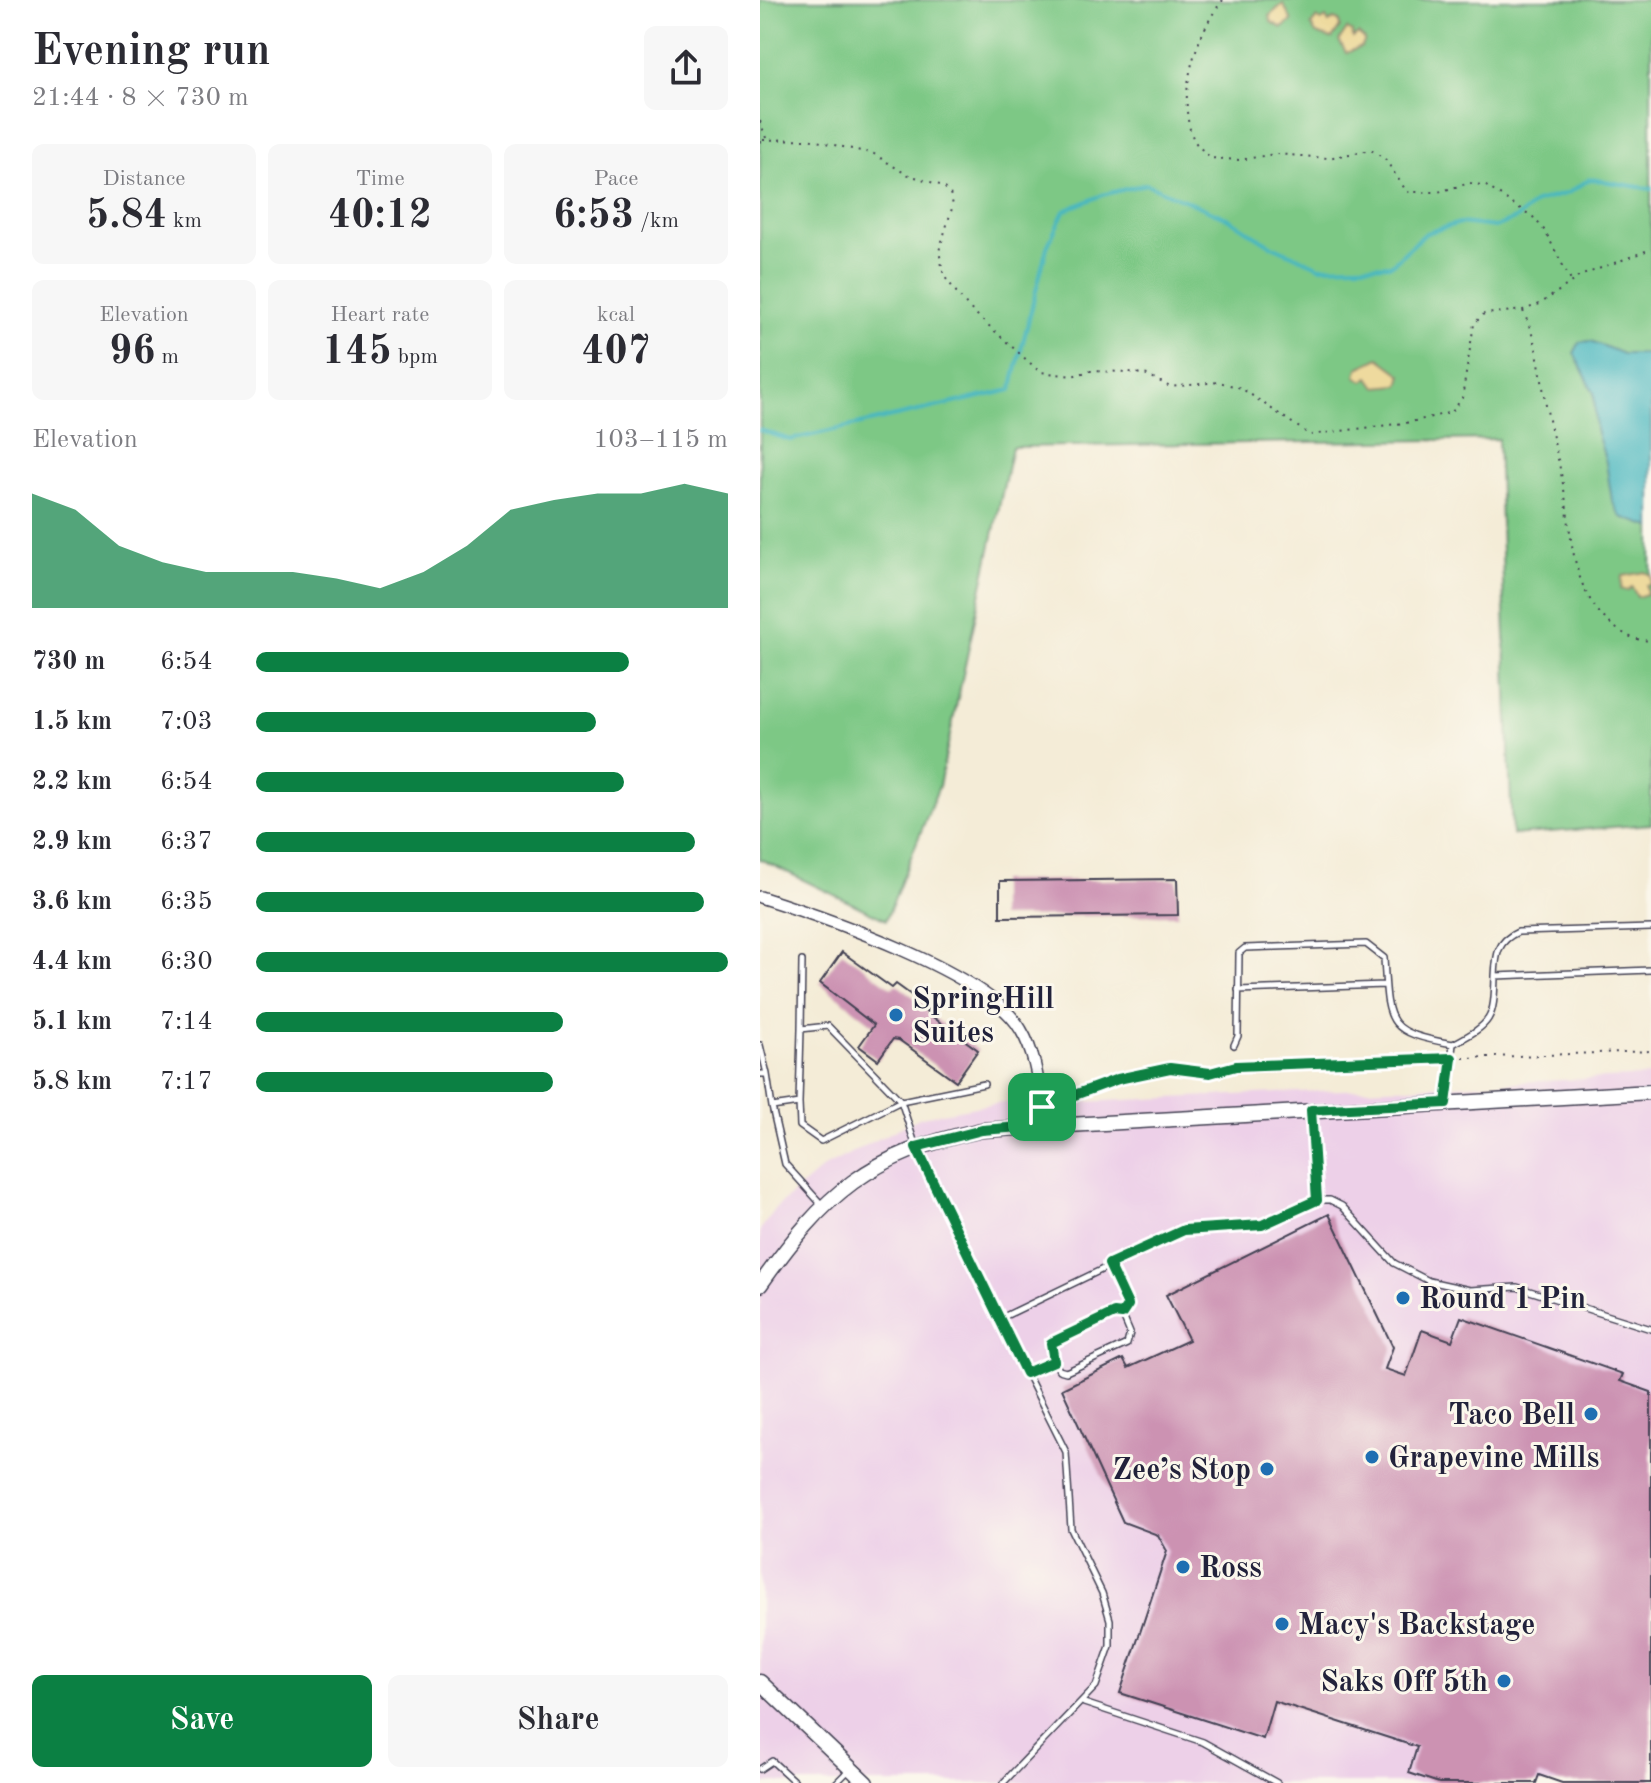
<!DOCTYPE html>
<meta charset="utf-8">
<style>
:root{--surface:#fff;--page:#f7f7f7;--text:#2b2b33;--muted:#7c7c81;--accent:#0b8043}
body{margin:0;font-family:"Old Standard TT",serif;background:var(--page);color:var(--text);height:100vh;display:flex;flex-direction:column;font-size:30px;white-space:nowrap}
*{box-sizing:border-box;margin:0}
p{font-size:26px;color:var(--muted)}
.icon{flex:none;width:44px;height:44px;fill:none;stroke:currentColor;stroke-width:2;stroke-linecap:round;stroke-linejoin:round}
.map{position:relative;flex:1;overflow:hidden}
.panel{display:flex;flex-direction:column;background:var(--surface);width:760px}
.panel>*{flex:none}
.pin{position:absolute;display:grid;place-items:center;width:68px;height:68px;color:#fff;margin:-34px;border-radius:16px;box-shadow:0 4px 12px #0006}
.round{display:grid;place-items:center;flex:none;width:84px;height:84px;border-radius:12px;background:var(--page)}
.summary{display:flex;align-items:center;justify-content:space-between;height:136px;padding:0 32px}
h1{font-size:44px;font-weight:800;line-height:60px}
.stats{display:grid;grid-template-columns:repeat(3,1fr);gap:12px;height:136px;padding:8px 32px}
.stats div{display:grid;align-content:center;border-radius:12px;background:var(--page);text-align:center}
.stats b{font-size:40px;font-weight:800}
.stats small{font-size:22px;font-weight:400}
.stats p{font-size:22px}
.chart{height:224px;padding:16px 32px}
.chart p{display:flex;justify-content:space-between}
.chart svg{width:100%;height:144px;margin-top:8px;fill:var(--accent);opacity:.7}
.cta{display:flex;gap:16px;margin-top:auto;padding:16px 32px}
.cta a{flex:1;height:92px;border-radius:12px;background:var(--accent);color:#fff;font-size:32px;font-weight:800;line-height:92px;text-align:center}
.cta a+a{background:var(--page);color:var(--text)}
ul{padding:0 32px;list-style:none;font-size:26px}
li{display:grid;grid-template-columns:128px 96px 1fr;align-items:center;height:60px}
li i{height:20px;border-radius:10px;background:var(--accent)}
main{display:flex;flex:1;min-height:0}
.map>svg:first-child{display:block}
.built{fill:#edd0e8}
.green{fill:#7dc885;stroke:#507560;stroke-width:2}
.sand{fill:#eeda9e;stroke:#887e6c;stroke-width:2}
.water{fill:#48b7bf;stroke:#356c7d;stroke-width:2}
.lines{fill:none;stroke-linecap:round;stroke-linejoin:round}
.stream{stroke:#48b7bf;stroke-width:4}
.building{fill:#cc92b2}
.service-casing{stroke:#424052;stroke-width:8}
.minor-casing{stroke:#424052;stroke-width:14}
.tertiary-casing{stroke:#424052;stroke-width:17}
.path{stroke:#424052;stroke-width:2;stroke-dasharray:2 6;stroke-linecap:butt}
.service{stroke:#fff;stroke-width:5}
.minor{stroke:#fff;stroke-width:11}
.tertiary{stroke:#fff;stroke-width:14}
.route-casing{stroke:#fff;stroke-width:16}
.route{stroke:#0b8043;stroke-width:10}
.poi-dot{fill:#1f6fb2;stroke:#fbf7ec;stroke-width:3}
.labels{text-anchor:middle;stroke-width:6;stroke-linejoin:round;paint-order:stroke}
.poi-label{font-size:30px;font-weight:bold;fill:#22223b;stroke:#fbf7ec;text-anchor:start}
</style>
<main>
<section class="panel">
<div class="summary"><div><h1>Evening run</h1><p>21:44 · 8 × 730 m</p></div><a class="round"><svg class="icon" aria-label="share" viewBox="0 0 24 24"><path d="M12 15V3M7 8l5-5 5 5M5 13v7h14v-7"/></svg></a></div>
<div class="stats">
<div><p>Distance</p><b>5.84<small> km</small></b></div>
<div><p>Time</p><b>40:12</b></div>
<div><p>Pace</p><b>6:53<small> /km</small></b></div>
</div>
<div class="stats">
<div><p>Elevation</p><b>96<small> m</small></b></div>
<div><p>Heart rate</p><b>145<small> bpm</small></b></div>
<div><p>kcal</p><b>407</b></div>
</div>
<div class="chart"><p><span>Elevation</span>103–115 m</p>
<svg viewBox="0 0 160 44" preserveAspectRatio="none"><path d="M0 44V9L10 14L20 25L30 30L40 33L50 33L60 33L70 35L80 38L90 33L100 25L110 14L120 11L130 9L140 9L150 6L160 9V44z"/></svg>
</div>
<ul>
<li><b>730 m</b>6:54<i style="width:79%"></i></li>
<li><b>1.5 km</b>7:03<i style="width:72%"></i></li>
<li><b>2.2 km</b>6:54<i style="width:78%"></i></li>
<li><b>2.9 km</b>6:37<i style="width:93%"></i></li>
<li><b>3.6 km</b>6:35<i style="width:95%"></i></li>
<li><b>4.4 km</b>6:30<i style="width:100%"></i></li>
<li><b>5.1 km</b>7:14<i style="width:65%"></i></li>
<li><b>5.8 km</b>7:17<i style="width:63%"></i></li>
</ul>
<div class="cta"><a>Save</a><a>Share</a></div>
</section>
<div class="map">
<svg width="891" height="1783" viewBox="0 0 891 1783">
<rect width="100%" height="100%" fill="#fbf7ec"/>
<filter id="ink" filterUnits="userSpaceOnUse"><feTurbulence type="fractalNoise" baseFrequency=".0125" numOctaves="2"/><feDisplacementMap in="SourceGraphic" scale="16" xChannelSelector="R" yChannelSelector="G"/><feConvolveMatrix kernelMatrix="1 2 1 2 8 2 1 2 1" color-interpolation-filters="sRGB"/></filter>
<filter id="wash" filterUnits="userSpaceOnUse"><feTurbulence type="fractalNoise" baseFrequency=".006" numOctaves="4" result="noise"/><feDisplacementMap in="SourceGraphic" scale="32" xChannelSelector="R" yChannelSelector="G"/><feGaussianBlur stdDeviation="1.8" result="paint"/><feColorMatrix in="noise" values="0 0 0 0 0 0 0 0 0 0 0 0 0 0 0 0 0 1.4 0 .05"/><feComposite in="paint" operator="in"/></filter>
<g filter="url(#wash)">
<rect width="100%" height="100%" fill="#f4ecd7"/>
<path class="built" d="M891,1076V1783H0V1230L17,1207L64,1167L161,1117L242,1102H320Z"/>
<path class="green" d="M0,0H891V824L752,835L738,439L252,447L179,786L126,920L0,859Z"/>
<path class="sand" d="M523,4L532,21L522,28L511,22L509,16Z
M557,18L561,21L566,18L569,23L574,19L579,21L580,27L572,39L556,34L551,25Z
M587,29L592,32L593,38L598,34L605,40L602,47L586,53L579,41Z
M619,358L642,375L639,385L616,387L609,377L603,381L596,376L598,368Z
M885,572L891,575V584L886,585L887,594L877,597L872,587L867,591L861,589L862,576Z"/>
<path class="water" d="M831,341L863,354H891V527L861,517L852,501L846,462L836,430L834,393L814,353L820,342Z"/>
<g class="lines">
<path class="stream" d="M0,430L30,440L251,390L287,247L304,211L342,195L386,184L467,218L512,246L560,267L631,265L666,233L700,223L735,227L757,218L776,202L808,193L830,179L891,189"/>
</g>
<g id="blocks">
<path class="building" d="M417,879L418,915L240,917V881Z
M82,952L132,988L136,984L169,1008L166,1012L218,1050L196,1081L139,1040L133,1039L118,1060L99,1046L114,1025L60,983Z
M569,1214L633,1347L625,1369L646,1376L662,1330L692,1341L701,1317L863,1374L860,1381L891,1392V1783H802L779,1775L776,1783H679L649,1773L657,1747L514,1701L503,1739L360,1693L407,1551L398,1535L363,1522L302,1389L363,1359L368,1368L429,1340L406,1295Z"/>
</g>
</g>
<g filter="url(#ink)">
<use href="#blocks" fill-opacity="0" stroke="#424052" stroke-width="2"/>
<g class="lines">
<defs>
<path id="service" d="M735,976C736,955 737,941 758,932L891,928
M478,990L625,985
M41,1029L42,961
M0,1045L7,1074
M474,1045L478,1036L479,953L485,948L606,944L624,958C628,1024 625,1032 693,1044C732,1023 734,1020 735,976L891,970
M0,1074H7L12,1107
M224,1084L141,1101L156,1147L189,1218L306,1452L311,1529L342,1593L350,1620V1646L336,1686L243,1783
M39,1103L41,1029L68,1026L141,1101L61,1141L40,1126L39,1103L12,1107L25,1164L62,1205
M686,1103L693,1044
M551,1111L557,1200
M349,1264L368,1305L362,1314
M237,1320L424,1230L502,1225L557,1200H570L582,1206L634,1263L669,1281L710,1290L757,1287L891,1329
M266,1373L294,1361L291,1343L354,1313L362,1314L370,1333L367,1344L306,1372L299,1370L294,1361
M324,1703L443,1742L517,1783
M0,1769L12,1761L36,1783
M76,1783L90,1769"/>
<path id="minor" d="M0,897C63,917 229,973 261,1030C278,1058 279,1094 285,1125"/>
<path id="tertiary" d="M0,1285C65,1193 109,1154 222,1130L891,1092
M0,1682L106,1783"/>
</defs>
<use href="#service" class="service-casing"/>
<use href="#minor" class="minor-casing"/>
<use href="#tertiary" class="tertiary-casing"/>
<path class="path" d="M463,0C436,32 415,99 434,140C437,146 446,153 451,158L479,160L515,154L568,158L611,150L625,159L647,192H678L710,183L726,186L773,217L785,231L811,281
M0,121L6,138L0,142
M3,140L48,139L114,154L146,174L183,186L190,193L193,205L179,251L184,276L207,306L280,372L312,376L330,371L369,372L388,375L410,387L459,382L481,388L550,435L651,422L692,412L702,398L714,324L724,314L763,310L780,304L820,276L891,249
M763,311C777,341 780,368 785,400C790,428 798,456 803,484C813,537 809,594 857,629C867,636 879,642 891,640
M703,1058L891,1051
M294,1103L307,1095L358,1079L410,1068L450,1073L476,1066L680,1059"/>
<use href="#service" class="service"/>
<use href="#minor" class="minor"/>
<use href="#tertiary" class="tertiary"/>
</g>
</g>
<g class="lines" filter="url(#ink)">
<defs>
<path id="route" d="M692,1058L686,1103L551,1110L557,1200L502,1225L424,1230L349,1264L368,1305L362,1314L354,1313L291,1343L294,1361L266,1373L156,1147L222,1130L285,1125L282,1107L358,1079L410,1068L450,1073L476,1066Z"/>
</defs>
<use href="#route" class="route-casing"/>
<use href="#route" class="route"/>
</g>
<g class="poi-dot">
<circle cx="136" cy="1015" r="8"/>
<circle cx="643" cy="1298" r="8"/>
<circle cx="831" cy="1414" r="8"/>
<circle cx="612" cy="1457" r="8"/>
<circle cx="507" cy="1469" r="8"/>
<circle cx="423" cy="1567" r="8"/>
<circle cx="522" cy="1624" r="8"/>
<circle cx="744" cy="1681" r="8"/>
</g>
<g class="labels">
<g class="poi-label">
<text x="152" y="1008">SpringHill<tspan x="152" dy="34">Suites</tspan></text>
<text x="659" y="1308">Round 1 Pin</text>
<text x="815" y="1424" text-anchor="end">Taco Bell</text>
<text x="628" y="1467">Grapevine Mills</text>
<text x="491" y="1479" text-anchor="end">Zee’s Stop</text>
<text x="439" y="1577">Ross</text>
<text x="538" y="1634">Macy's Backstage</text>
<text x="728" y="1691" text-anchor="end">Saks Off 5th</text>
</g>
</g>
</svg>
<div class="pin" style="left:282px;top:1107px;background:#1e9e55"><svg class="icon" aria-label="arrive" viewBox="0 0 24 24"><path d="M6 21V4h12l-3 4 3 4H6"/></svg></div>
</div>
</main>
